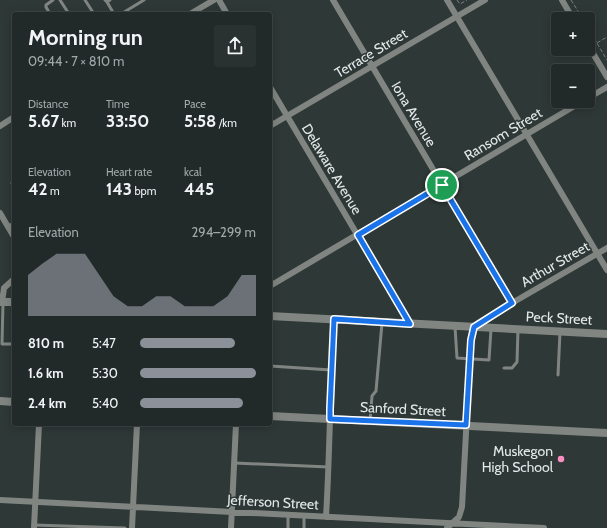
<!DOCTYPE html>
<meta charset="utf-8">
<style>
:root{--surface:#222a29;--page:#2a3231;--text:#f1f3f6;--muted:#a2a7a8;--line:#3f4646;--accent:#8c9099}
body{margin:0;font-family:Cabin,sans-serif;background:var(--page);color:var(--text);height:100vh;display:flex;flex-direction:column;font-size:15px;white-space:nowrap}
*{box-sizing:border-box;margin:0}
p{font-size:13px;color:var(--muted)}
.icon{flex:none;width:22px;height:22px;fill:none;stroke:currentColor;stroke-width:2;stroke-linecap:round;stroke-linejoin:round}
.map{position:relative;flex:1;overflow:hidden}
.side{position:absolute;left:12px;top:12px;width:260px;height:414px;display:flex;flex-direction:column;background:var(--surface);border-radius:4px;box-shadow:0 2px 10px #0003,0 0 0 1px var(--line)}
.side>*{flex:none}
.fabs{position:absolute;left:551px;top:12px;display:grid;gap:8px}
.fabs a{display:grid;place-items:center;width:44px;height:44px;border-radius:4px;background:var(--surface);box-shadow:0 2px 10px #0003,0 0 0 1px var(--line);font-size:20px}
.pin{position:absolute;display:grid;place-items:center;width:34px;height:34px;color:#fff;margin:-17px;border:2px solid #fff;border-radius:50%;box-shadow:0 1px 4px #0007}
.round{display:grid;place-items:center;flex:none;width:42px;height:42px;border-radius:4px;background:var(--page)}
.head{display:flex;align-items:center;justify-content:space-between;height:68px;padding:0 16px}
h1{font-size:22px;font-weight:800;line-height:30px}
.stats{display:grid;grid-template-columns:repeat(3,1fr);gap:6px;height:68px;padding:4px 16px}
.stats div{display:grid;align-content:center}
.stats b{font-size:17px;font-weight:800}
.stats small{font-size:11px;font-weight:400}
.stats p{font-size:11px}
.chart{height:112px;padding:8px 16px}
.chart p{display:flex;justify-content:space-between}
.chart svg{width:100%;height:72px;margin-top:4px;fill:var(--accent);opacity:.7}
ul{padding:0 16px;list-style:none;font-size:13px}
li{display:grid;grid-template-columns:64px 48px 1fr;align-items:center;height:30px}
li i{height:10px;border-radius:5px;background:var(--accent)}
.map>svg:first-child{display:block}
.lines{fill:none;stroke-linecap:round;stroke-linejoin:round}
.path{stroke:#7a8281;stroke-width:1;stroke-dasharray:4 2;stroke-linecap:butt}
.service{stroke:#818582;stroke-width:3}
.minor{stroke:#818582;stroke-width:6}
.tertiary{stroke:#818582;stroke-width:8}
.route-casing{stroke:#fff;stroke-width:8}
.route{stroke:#1a73e8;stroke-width:5}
.poi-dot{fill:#fc8fc1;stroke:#2e3837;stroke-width:1.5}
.labels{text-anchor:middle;stroke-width:3;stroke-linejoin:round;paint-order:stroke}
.street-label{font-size:14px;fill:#e3e9e9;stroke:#2e3837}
.poi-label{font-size:14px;fill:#e3e9e9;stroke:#2e3837;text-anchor:end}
</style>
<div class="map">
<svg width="607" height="528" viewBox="0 0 607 528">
<rect width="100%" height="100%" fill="#2e3837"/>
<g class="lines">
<path class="path" d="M457,0L460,4L467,0
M571,0L583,19
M588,28L607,60
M597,43L607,37"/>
<path class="service" d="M60,0L69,14
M85,0L94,14
M105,0L107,2L110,0
M107,2L114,14
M50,14L46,7V5L53,0
M121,14L144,0
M12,183L14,187
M8,226L14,223
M3,303L2,344H14
M455,327L457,358L489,360L491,329
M270,366L331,370
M504,368H512L517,362L518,330
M558,375L560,332
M370,421L372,396L376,391L382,323
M235,463L329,467
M34,525L125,528
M288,528V515
M304,528V516"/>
<path class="minor" d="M219,0L227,14
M333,0L512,303
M447,0L607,270
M562,0L573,19
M190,14L214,0
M588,45L607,77
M270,87L410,324
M588,98L607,87
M0,126L14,117
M270,126L485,0
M0,213L14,237
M270,286L583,101
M2,302L4,288L14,279
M0,500L544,528
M326,517C330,451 330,385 334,319
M34,528L39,424
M132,528L137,424
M231,528L236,424
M447,528L459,517L462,507L471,340L474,327L512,303L607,248"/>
<path class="tertiary" d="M0,302H14
M270,316L607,334
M0,401L14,402
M270,416L607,433"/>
</g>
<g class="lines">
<defs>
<path id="route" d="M442,185L512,303L474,327L471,340L466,425L330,419V409L334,319L410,324L358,235Z"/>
</defs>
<use href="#route" class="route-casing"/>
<use href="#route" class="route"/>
</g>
<circle class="poi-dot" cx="561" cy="459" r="4"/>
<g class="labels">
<g class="street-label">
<text transform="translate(371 53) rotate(-31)" y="5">Terrace Street</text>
<text transform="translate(414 114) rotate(59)" y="5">Iona Avenue</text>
<text transform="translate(503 134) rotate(-31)" y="5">Ransom Street</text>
<text transform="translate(332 169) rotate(59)" y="5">Delaware Avenue</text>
<text transform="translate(555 264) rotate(-30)" y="5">Arthur Street</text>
<text transform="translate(559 318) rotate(3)" y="5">Peck Street</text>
<text transform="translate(403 409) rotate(3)" y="5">Sanford Street</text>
<text transform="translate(273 502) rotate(3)" y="5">Jefferson Street</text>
</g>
<g class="poi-label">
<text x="553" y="456">Muskegon<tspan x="553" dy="16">High School</tspan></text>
</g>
</g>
</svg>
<div class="fabs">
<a>+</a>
<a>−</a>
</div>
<div class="pin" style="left:442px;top:185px;background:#1e9e55"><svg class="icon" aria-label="arrive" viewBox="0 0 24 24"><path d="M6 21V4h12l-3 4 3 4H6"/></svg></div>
<section class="side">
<div class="head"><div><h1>Morning run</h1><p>09:44 · 7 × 810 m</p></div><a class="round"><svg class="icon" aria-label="share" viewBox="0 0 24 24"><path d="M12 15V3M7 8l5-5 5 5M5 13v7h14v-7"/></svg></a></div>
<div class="stats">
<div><p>Distance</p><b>5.67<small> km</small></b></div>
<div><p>Time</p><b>33:50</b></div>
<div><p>Pace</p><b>5:58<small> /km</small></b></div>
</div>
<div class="stats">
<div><p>Elevation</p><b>42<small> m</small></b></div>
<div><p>Heart rate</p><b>143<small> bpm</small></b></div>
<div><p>kcal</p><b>445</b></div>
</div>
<div class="chart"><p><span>Elevation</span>294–299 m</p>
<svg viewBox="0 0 160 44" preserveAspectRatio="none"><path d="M0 44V19L10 12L20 6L30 6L40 6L50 19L60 32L70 38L80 38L90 32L100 32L110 38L120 38L130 38L140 32L150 19L160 19V44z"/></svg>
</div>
<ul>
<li><b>810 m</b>5:47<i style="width:82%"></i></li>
<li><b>1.6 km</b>5:30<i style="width:100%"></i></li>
<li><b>2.4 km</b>5:40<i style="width:89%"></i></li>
</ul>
</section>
</div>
